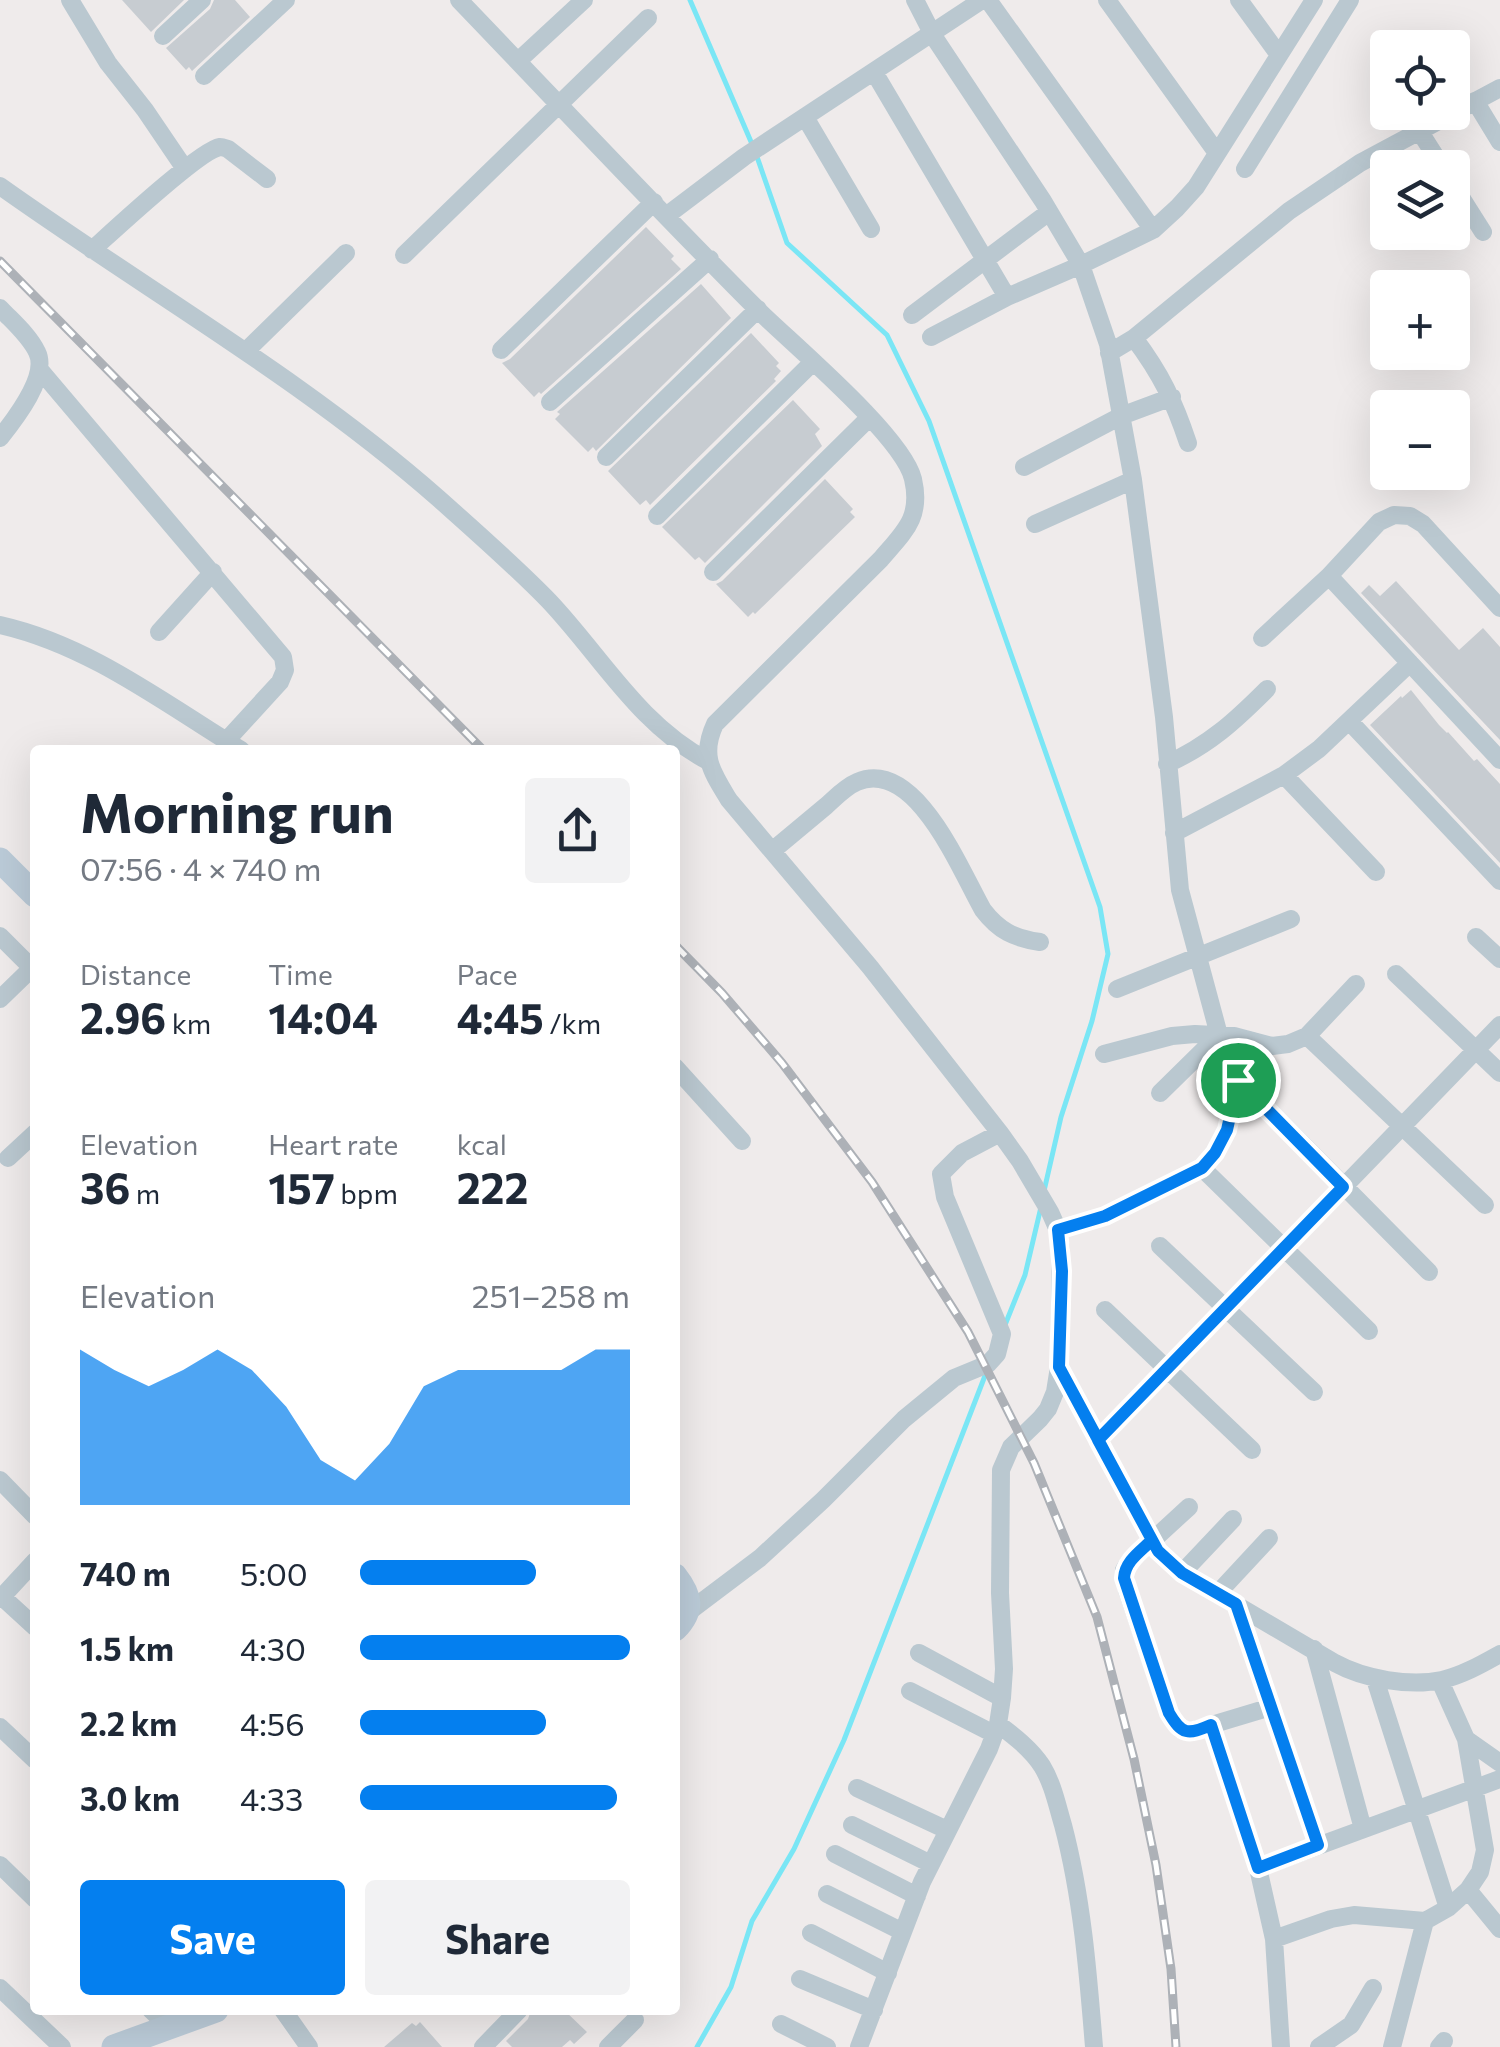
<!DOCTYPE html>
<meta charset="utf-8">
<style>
:root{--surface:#fff;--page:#f2f2f3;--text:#1f2937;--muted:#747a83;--accent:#047fef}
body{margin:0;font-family:Commissioner,sans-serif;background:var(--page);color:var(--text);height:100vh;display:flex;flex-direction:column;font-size:38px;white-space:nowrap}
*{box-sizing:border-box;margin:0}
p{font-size:32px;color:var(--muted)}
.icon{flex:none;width:55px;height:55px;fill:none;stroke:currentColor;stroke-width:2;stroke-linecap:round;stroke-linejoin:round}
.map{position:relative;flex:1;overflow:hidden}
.details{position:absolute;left:30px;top:745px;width:650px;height:1270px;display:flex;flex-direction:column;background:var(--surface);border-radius:10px;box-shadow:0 10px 40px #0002}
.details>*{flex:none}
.tools{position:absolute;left:1370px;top:30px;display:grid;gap:20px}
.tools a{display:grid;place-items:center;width:100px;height:100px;border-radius:10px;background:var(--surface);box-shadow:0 10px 40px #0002;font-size:50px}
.pin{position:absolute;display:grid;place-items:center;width:85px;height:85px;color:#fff;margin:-42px;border:5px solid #fff;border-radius:50%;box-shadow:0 2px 10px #0007}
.round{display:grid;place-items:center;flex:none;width:105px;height:105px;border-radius:10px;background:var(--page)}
.summary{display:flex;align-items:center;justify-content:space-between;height:170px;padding:0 50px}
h1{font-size:55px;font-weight:700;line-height:75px}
.figures{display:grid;grid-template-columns:repeat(3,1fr);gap:15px;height:170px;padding:10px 50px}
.figures div{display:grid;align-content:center}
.figures b{font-size:42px;font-weight:700}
.figures small{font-size:28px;font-weight:400}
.figures p{font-size:28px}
.chart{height:280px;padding:20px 50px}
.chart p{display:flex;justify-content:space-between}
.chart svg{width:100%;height:180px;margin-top:10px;fill:var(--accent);opacity:.7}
.action{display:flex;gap:20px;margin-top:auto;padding:20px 50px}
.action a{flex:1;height:115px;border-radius:10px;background:var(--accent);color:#fff;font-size:40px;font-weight:700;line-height:115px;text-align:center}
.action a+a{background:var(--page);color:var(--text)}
ul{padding:0 50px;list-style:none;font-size:32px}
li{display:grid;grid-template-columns:160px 120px 1fr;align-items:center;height:75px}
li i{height:25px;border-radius:12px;background:var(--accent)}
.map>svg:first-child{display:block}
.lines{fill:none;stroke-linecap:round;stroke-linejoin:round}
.stream{stroke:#7ae6f5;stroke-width:5}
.building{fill:#c7ccd1}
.street{stroke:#bac8d0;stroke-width:18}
.secondary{stroke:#bbcbd8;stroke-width:25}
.rail-casing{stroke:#adb1b7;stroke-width:9}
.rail{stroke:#fff;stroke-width:5;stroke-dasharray:15;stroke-linecap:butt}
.route-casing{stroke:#fff;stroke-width:20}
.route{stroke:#047fef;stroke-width:12}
</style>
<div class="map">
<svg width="1500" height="2047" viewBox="0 0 1500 2047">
<rect width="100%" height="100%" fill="#efebeb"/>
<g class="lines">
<path class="stream" d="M690,0L752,144
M756,154L787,243L887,335L929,421L1100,907L1108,954L1092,1021L1061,1117L1044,1191
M1005,1325L1025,1275L1041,1207
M697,2047L731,1987L752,1921L794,1849L844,1740L988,1368"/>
</g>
<path class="building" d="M122,0H184L151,32Z
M214,0H235L250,17L192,71L189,67L186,70L166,48L210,9Z
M646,227L674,256L671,259L681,269L541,394L539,392L534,397L502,363L510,359Z
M701,284L731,318L596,451L593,447L588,452L555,419L560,414L557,412Z
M751,333L779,363L776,366L781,371L774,379L776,381L650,505L646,500L640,505L608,471Z
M793,400L820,429L815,434L822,446L705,563L699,557L695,560L662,527Z
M825,479L853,509L850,512L855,517L755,614L753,612L748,617L716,584L722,581Z
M1396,581L1459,650L1483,628L1500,647V740L1361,593L1369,585L1380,596Z
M1411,690L1439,725L1447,733L1448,732L1474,761L1477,759L1500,784V863L1370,725L1401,696L1402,698Z
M531,2010H564L587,2032L574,2044L570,2040L562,2047H512L506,2041L528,2019Z
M420,2022L442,2047H384L412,2023L416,2026Z"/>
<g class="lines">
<path class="street" d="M70,0L108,63L145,110L185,169
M459,0C559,104 658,210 760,312C795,346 903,437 913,479C922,518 904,532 881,559L715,724C700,756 712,772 729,800L870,967L1000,1133L1020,1161L1050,1212L1058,1230L1061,1250L1059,1367L1055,1392L1048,1409L1040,1419L1011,1447L1001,1470L1000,1593L1004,1669L1002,1698L998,1724L989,1749L922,1882L859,2047
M915,0L934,37L1043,201L1081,265L1108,344L1133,480L1164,717L1180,890L1219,1035L1160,1093
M988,0L1153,230
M1107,0L1217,153
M1239,0L1279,55
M163,36L202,0
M518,61L584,0
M874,72L1007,297
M204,76L286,0
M1475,101L1500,142
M805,117L871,229
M1420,132L1443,168
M1245,169L1350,0
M1452,183L1483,232
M0,186C146,290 303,379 438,498C475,531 514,565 549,601C601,656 639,725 708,761
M666,216L744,157L982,0
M92,250C112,232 200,150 220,147C223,147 225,148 228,149L267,179
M404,255L648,18
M0,308C12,321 29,335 37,352C49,376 15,419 0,438
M912,315L1049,212
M931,337L1007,297L1081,265L1153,230L1177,208L1196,187L1314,0
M1134,338C1161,374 1174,401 1188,443
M501,350L654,202
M246,351L346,253
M1109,353L1134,338L1289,211L1360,163L1500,88
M40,370L283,657L285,670L280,682L226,741
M550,402L710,259
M606,457L758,309
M1024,467L1121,416L1172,397
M657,516L812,363
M1035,524L1133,480
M713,572L869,418
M1329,576L1500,760
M0,625C89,645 164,703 241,750
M159,632L213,572
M1262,638L1329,576L1379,522L1394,515L1410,516L1423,524L1500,608
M1349,721L1500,881
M1167,764C1209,745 1235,721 1267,689
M1284,775L1376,872
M1174,833L1284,775L1319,749L1410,663
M772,851C790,836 808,821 826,806C835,798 845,787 857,782C916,757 961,872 983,910C999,931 1014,938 1040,942
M0,936L35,971
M1476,937L1500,959
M1396,974L1500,1073
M1117,989L1291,919
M0,999L32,968
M1307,1036L1485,1205
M1104,1054L1172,1036L1195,1034L1234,1036L1272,1046L1288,1044L1307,1036L1356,984
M675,1067L742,1141
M1238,1079L1429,1272
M8,1158L35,1133
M1202,1168L1369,1331
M1058,1230L1105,1216L1202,1168L1215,1153L1227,1130L1247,1041
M1160,1246L1314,1392
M1105,1310L1252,1450
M1059,1367L1158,1551L1182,1573L1335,1663C1364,1679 1410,1687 1442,1680C1463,1675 1482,1664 1500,1654
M1099,1440L1500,1025
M0,1480L35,1516
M1189,1507L1129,1562L1124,1570L1127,1590L1169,1713L1180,1729L1188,1732L1271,1707
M1182,1573L1233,1519
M1217,1594L1269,1538
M0,1595L35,1627
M0,1599L35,1561
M1236,1605L1318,1845
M687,1613L760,1558L823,1500L904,1419L954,1378L988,1364L997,1354L1002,1334L945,1197L941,1174L962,1153L1000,1133
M1314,1649L1363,1829
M919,1653L1002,1698
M1375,1679L1448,1908
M910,1691L994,1734
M998,1724C1014,1736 1031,1749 1042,1766C1053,1784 1057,1805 1063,1825C1082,1897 1088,1972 1094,2047
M1211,1725L1258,1868L1274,1939L1281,2047
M0,1727L35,1760
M1466,1739L1500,1763
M857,1788L947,1830
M852,1825L931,1864
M835,1854L917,1896
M0,1865L35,1899
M1258,1868L1500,1779
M1468,1890L1500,1929
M827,1894L903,1932
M811,1933L888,1973
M1274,1939L1331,1919L1354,1915L1425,1921L1448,1908L1468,1890L1480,1872L1485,1850L1466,1739L1440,1681
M800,1979L874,2010
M0,1988L62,2047
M151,2010L169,2027
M283,2010L309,2047
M781,2024L827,2047
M483,2047L519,2010
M608,2047L635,2020
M1319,2047L1351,2025L1373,1988
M1392,2047L1425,1921
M1439,2047L1444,2041"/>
<path class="secondary" d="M0,860L35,895
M675,1576C690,1595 694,1610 675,1629
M114,2047L216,2010"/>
<defs>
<path id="rail" d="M0,261L483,750
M675,945L722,993L782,1063L872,1182L968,1332L1034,1463L1097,1617L1134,1759L1156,1865L1171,1969L1176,2047"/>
</defs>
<use href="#rail" class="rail-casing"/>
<use href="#rail" class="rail"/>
</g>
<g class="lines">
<defs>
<path id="route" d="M1238,1080L1227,1130L1215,1153L1202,1168L1105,1216L1058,1230L1062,1271L1059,1367L1152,1540C1141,1551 1125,1561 1124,1578L1169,1713C1182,1735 1188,1735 1211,1725L1258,1868L1318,1845L1236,1604L1182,1573L1158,1551L1098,1440L1343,1187L1238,1080"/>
</defs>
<use href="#route" class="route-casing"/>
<use href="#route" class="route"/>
</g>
</svg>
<div class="tools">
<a><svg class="icon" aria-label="locate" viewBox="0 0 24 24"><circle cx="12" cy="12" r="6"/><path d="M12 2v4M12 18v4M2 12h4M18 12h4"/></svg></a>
<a><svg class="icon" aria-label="layers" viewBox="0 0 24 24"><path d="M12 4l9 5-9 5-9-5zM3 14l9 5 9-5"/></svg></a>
<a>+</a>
<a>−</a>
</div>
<div class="pin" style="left:1238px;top:1080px;background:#1e9e55"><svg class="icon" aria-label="arrive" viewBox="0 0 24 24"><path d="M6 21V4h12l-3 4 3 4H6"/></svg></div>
<section class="details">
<div class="summary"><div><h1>Morning run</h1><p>07:56 · 4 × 740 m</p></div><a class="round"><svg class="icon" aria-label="share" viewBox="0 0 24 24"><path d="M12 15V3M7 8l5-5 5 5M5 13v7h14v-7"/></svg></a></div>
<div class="figures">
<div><p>Distance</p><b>2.96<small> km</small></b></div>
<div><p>Time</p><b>14:04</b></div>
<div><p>Pace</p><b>4:45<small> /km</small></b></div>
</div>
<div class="figures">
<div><p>Elevation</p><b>36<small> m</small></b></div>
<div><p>Heart rate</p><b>157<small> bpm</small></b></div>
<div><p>kcal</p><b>222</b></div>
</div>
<div class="chart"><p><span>Elevation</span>251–258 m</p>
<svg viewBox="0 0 160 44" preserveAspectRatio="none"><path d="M0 44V6L10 11L20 15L30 11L40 6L50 11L60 20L70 33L80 38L90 29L100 15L110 11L120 11L130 11L140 11L150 6L160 6V44z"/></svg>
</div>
<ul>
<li><b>740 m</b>5:00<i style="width:65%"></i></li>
<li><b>1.5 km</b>4:30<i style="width:100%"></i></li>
<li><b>2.2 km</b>4:56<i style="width:69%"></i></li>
<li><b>3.0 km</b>4:33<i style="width:95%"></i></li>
</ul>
<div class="action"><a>Save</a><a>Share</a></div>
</section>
</div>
